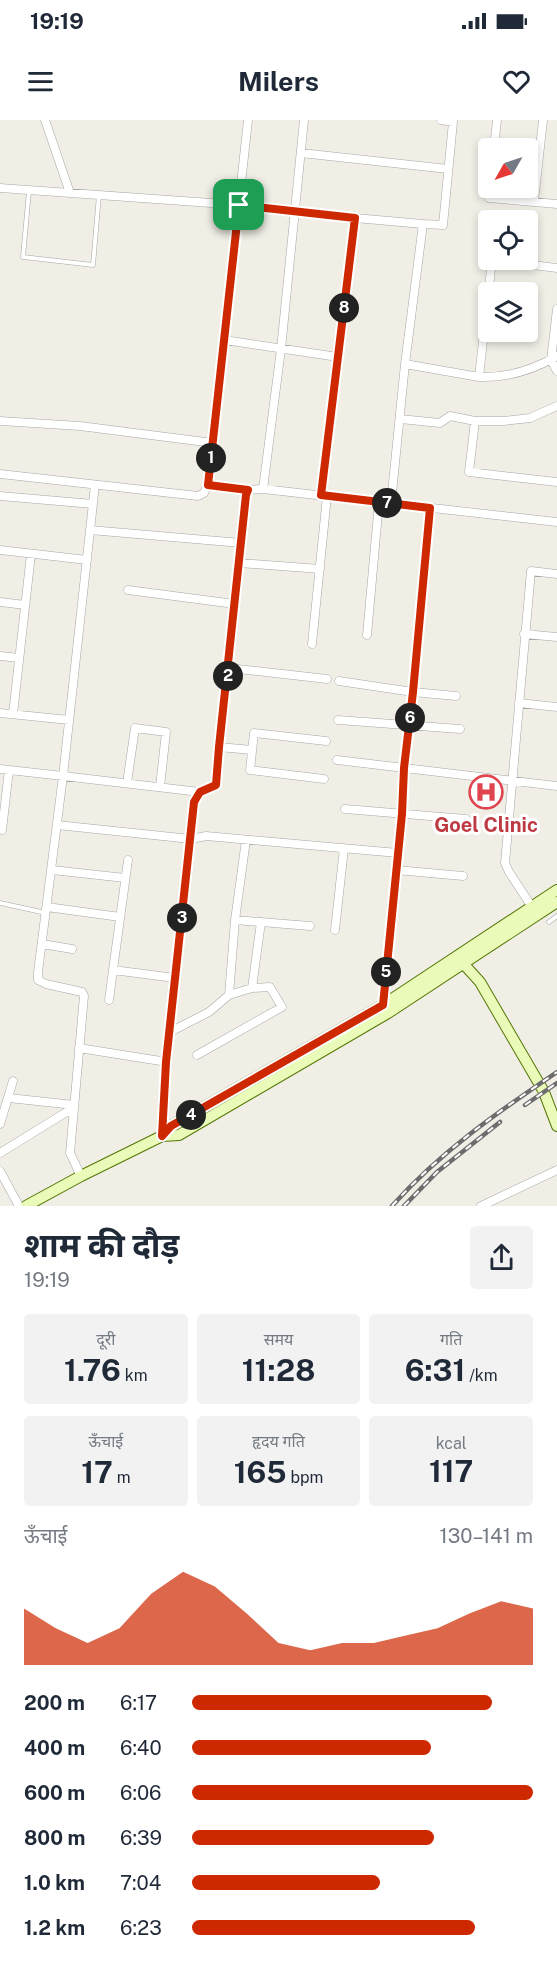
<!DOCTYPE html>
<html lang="hi">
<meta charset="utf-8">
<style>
:root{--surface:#fff;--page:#f2f2f3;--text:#1f2937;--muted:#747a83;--accent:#ce2800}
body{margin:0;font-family:"Public Sans","Noto Sans Devanagari",sans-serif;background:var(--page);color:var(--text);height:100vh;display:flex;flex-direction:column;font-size:22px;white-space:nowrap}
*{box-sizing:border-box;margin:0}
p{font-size:20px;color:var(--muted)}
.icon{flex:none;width:33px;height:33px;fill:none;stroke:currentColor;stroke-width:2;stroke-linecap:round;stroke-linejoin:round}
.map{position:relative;height:1086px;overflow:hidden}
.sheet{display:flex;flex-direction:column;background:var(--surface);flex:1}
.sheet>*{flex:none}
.needle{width:39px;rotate:231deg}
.tools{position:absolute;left:478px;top:18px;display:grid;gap:12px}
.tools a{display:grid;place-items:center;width:60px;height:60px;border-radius:6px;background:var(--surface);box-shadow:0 3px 9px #0003;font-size:30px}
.pin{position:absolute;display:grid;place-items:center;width:51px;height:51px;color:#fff;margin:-26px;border-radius:12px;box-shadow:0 3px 9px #0006}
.km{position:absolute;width:30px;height:30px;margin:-15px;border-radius:50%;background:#222;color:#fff;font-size:16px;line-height:30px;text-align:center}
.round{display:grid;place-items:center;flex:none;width:63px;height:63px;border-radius:6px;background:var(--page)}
.headline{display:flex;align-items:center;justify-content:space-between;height:102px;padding:0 24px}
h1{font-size:33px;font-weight:700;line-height:45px}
.figures{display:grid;grid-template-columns:repeat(3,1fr);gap:9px;height:102px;padding:6px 24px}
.figures div{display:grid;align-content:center;border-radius:6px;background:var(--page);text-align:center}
.figures b{font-size:30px;font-weight:700}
.figures small{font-size:16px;font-weight:400}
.figures p{font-size:16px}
.chart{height:168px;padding:12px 24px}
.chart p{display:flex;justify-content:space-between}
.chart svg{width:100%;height:108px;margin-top:6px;fill:var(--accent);opacity:.7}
ul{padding:0 24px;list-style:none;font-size:20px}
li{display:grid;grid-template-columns:96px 72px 1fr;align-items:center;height:45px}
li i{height:15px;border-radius:8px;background:var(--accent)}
.status{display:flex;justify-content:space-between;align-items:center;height:42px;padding:0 30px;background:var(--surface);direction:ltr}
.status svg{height:16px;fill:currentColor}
header{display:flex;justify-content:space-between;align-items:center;height:78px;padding:0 24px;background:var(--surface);font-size:27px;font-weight:700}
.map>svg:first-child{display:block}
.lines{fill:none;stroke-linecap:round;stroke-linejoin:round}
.lane-casing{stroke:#a6a6a6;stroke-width:5}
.street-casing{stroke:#a6a6a6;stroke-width:9}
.secondary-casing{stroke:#547705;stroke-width:12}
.lane{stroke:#fff;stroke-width:4}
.street{stroke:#fff;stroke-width:8}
.secondary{stroke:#eafab9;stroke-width:10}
.rail-casing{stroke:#6d6d6d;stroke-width:4.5}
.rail{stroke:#fff;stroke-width:2;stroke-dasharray:7;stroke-linecap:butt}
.route-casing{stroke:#fff;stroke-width:12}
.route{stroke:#ce2800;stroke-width:8}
.labels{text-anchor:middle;stroke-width:6;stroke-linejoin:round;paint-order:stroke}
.health-label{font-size:20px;font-weight:bold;fill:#be3a42;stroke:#fff}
</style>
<div class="status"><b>19:19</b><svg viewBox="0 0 49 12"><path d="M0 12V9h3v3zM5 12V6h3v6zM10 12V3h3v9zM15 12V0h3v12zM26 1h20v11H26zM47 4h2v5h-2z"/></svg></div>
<header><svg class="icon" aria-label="menu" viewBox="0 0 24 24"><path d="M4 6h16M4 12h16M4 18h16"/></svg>Milers<svg class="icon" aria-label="heart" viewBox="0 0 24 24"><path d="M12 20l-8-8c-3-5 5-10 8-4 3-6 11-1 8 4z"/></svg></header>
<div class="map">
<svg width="557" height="1086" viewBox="0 0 557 1086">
<rect width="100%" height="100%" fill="#f0eee5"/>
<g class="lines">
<defs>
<path id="lane" d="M29,71L23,137L93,145L99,75
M0,783L46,793
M549,802L557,796"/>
<path id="street" d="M45,0L70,73
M248,0L208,365L248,370
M494,28L497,0
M301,33L448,49
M0,68L239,85L355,98L321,375
M490,68L489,78L557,84
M534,81L543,0
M355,98L423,104L405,244L391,383
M423,104L443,105L453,2L441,0
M557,148L492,140L479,257C507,258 533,250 557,236
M557,189L551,240L557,251
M224,220L338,237
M405,244L479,257
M557,286L530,298L504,301H475L469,352L557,362
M400,299L440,303L450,296L475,301
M0,301L80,306L213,323
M0,354L198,376L204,373L208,365
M95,365L63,656L200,672
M263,369L281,229L304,0
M0,376L93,384
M90,410L241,423
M0,430L87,440
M239,443L320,449
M128,470L235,484
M0,482L25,485
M524,514L557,517
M367,515L379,382
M312,524L327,376
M0,536L19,538
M229,548L327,559
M339,561L413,572L456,576
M519,583L557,587
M0,593L69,600
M13,594L31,434
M338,600L460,609
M219,627L252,630
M337,640L557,666
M0,649L63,656L38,852V860L46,864L82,872L84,876L70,1033L81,1056
M324,659L250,650L254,613L326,621
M127,663L135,608L166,612L160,667
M345,689L466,699
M57,705L191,719L206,716L398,733
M2,710L9,650
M128,740L113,850L175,858
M52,750L125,758
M396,750L463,756
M47,787L120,797
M532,787L509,752L505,743L531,451L557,454
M235,800L310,806
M335,810L344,728
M42,824L72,829
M252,868L261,802
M109,880L113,850
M383,885L402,694L404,648L413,572L430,388
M170,912L209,892L229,875L235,800L246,720
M79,928L167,942
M197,935L282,887L270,867L252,868L229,875
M9,978L74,985
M0,1004L13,961
M162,1016L167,942L194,682L200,672L216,665L219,627L246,375L248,370L263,369L557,402
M0,1033L73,988
M0,1051L19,1086
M481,1086L557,1050"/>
<path id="secondary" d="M460,840L480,862L544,972L557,1006
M162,1016L179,1015L388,893L557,782
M26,1086L81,1056L162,1016L171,1006L383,885L557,770"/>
</defs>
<use href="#lane" class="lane-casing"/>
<use href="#street" class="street-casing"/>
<use href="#secondary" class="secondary-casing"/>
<use href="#lane" class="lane"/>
<use href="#street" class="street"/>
<use href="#secondary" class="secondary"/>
<defs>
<path id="rail" d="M525,985L557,963
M392,1086C440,1032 498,992 557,952
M404,1086L437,1052L500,1002"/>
</defs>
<use href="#rail" class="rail-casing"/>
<use href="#rail" class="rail"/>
</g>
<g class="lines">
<defs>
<path id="route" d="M239,85L355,98L321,375L430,388L413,572L404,648L402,694L383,885L171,1006L162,1016L166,942L194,682L200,672L216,665L219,627L246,375L248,370L208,365Z"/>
</defs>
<use href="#route" class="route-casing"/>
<use href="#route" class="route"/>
</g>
<defs>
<symbol id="hospital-ring" viewBox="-11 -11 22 22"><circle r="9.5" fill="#fff" stroke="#e0444e" stroke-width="1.5"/><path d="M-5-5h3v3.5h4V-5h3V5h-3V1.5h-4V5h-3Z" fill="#e0444e"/></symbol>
</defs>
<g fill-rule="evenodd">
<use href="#hospital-ring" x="467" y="653" width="38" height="38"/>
</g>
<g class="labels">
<g class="health-label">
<text x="486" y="712">Goel Clinic</text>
</g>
</g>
</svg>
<div class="tools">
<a><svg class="needle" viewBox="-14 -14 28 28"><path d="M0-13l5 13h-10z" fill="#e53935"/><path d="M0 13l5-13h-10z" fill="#747a83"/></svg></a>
<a><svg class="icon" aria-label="locate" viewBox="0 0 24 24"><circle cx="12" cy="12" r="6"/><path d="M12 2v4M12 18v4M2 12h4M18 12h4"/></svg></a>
<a><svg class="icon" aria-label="layers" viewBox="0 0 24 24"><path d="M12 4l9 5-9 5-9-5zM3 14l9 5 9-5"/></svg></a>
</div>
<div class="pin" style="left:239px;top:85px;background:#1e9e55"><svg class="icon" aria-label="arrive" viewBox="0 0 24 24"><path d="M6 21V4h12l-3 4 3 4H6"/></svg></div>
<b class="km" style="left:211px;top:338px">1</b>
<b class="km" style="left:228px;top:556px">2</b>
<b class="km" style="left:182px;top:798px">3</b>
<b class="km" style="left:191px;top:995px">4</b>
<b class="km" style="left:386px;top:852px">5</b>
<b class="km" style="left:410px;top:598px">6</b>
<b class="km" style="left:387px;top:383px">7</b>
<b class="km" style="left:344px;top:188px">8</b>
</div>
<section class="sheet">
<div class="headline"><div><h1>शाम की दौड़</h1><p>19:19</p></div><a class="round"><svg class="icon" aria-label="share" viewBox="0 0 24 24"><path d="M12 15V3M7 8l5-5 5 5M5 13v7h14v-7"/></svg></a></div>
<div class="figures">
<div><p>दूरी</p><b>1.76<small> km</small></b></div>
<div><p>समय</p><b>11:28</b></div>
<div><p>गति</p><b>6:31<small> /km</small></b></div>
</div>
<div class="figures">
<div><p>ऊँचाई</p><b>17<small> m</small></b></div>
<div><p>हृदय गति</p><b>165<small> bpm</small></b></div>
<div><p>kcal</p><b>117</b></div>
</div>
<div class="chart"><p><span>ऊँचाई</span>130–141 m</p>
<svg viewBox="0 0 160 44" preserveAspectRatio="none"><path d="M0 44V21L10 29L20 35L30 29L40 15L50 6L60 12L70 23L80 35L90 38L100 35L110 35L120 32L130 29L140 23L150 18L160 21V44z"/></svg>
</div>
<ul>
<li><b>200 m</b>6:17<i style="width:88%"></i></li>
<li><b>400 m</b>6:40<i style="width:70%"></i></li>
<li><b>600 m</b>6:06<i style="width:100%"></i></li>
<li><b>800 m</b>6:39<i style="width:71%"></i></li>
<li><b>1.0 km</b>7:04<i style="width:55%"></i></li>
<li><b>1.2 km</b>6:23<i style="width:83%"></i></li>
</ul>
</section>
